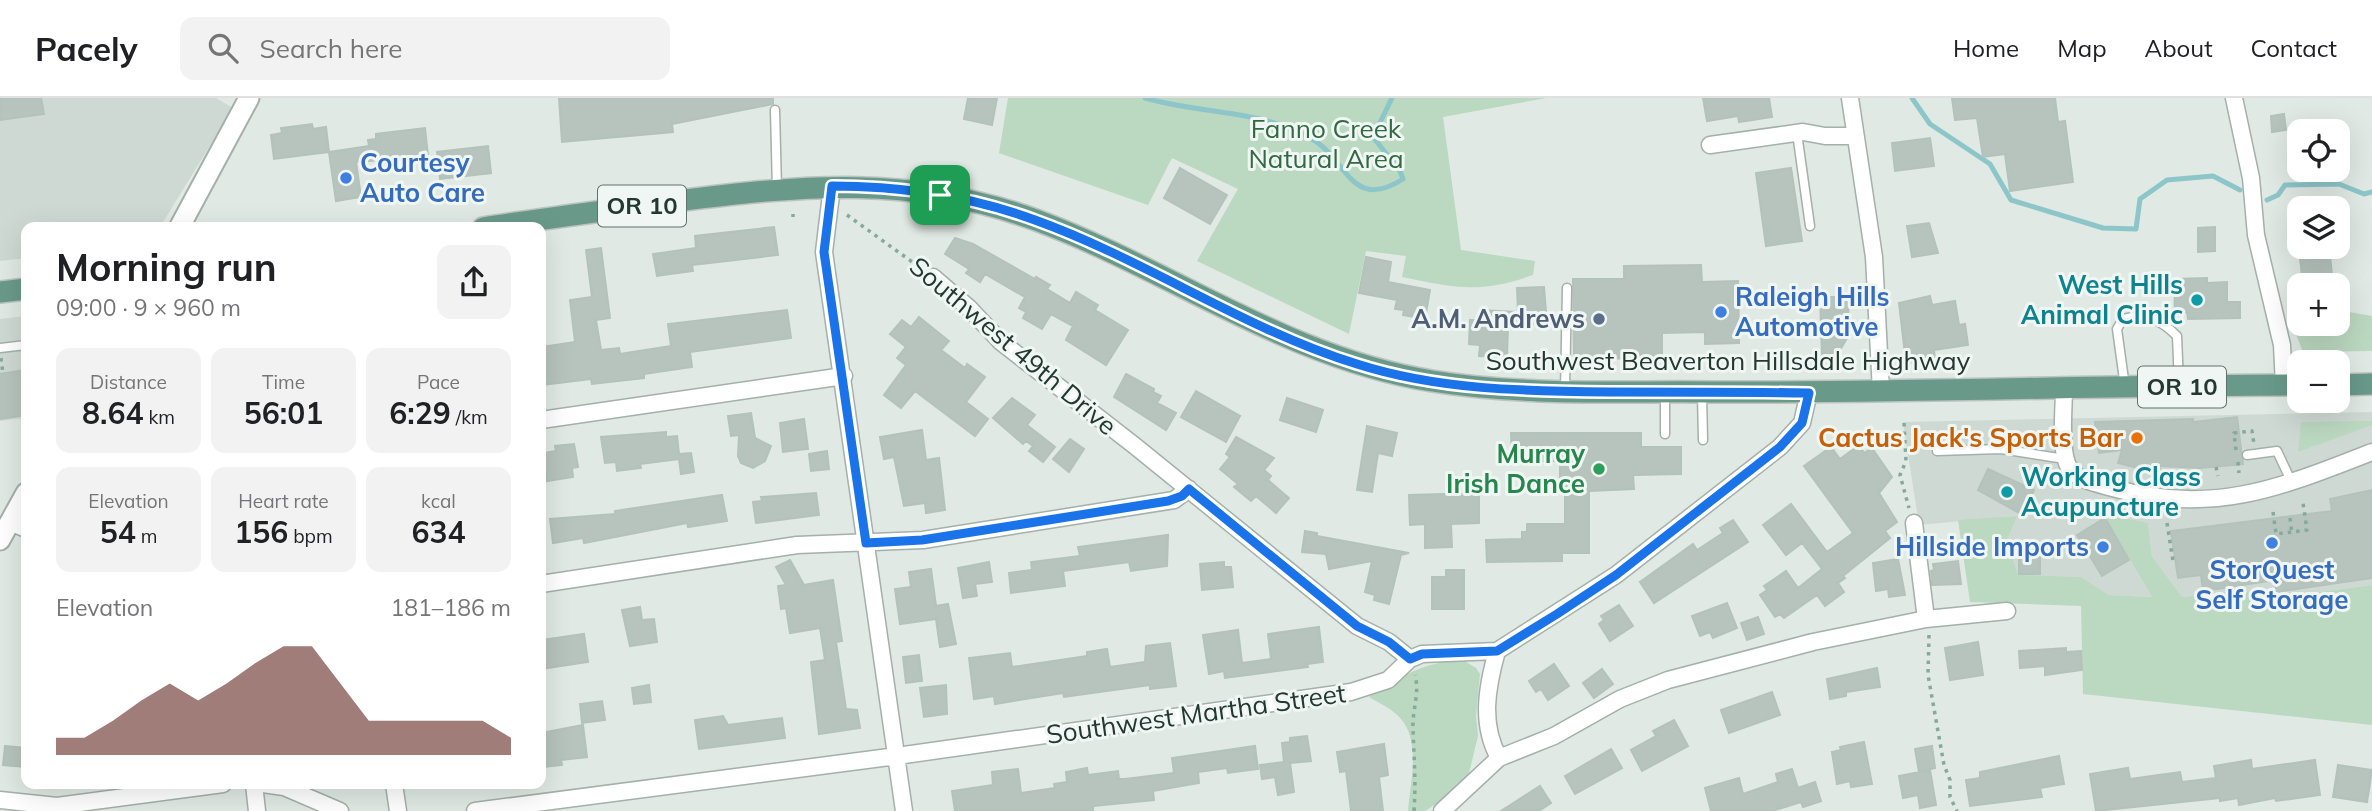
<!DOCTYPE html>
<meta charset="utf-8">
<style>
:root{--surface:#fff;--page:#f2f2f2;--text:#202124;--muted:#757577;--line:#e0e0e0;--accent:#784741}
body{margin:0;font-family:Mulish,sans-serif;background:var(--page);color:var(--text);height:100vh;display:flex;flex-direction:column;font-size:26px;white-space:nowrap}
*{box-sizing:border-box;margin:0}
p{font-size:23px;color:var(--muted)}
.icon{flex:none;width:38px;height:38px;fill:none;stroke:currentColor;stroke-width:2;stroke-linecap:round;stroke-linejoin:round}
.map{position:relative;flex:1;overflow:hidden}
.panel{position:absolute;left:21px;top:124px;width:525px;height:567px;display:flex;flex-direction:column;background:var(--surface);border-radius:14px;box-shadow:0 7px 28px #0002}
.panel>*{flex:none}
.buttons{position:absolute;left:2287px;top:21px;display:grid;gap:14px}
.buttons a{display:grid;place-items:center;width:63px;height:63px;border-radius:14px;background:var(--surface);box-shadow:0 7px 28px #0002;font-size:35px}
.pin{position:absolute;display:grid;place-items:center;width:60px;height:60px;color:#fff;margin:-30px;border-radius:14px;box-shadow:0 4px 10px #0006}
.round{display:grid;place-items:center;flex:none;width:74px;height:74px;border-radius:14px;background:var(--page)}
.overview{display:flex;align-items:center;justify-content:space-between;height:119px;padding:0 35px}
h1{font-size:38px;font-weight:700;line-height:52px}
.figures{display:grid;grid-template-columns:repeat(3,1fr);gap:10px;height:119px;padding:7px 35px}
.figures div{display:grid;align-content:center;border-radius:14px;background:var(--page);text-align:center}
.figures b{font-size:30px;font-weight:700}
.figures small{font-size:19px;font-weight:400}
.figures p{font-size:19px}
.chart{height:196px;padding:14px 35px}
.chart p{display:flex;justify-content:space-between}
.chart svg{width:100%;height:126px;margin-top:7px;fill:var(--accent);opacity:.7}
header{display:flex;align-items:center;gap:42px;box-sizing:border-box;height:98px;padding:0 35px;background:var(--surface);border-bottom:2px solid var(--line)}
header strong{font-size:33px}
nav{display:flex;gap:38px;margin-inline-start:auto;font-size:24px}
.search{width:490px;height:63px;background:var(--page);display:flex;align-items:center;gap:18px;box-sizing:border-box;padding:0 24px;border-radius:14px;color:var(--muted);font-size:26px}
.map>svg:first-child{display:block}
.built{fill:#cfd9d3}
.green{fill:#bbd8c0}
.lines{fill:none;stroke-linecap:round;stroke-linejoin:round}
.stream{stroke:#8dc6c9;stroke-width:5}
.building{fill:#b6c4bd;stroke:#b3c2bb;stroke-width:2}
.service-casing{stroke:#a4b0aa;stroke-width:11}
.minor-casing{stroke:#a4b0aa;stroke-width:19}
.tertiary-casing{stroke:#a4b0aa;stroke-width:23}
.primary-casing{stroke:#bdc3c1;stroke-width:24}
.path{stroke:#84aa9a;stroke-width:3.5;stroke-dasharray:3.5 5;stroke-linecap:butt}
.service{stroke:#fff;stroke-width:8}
.minor{stroke:#fff;stroke-width:16}
.tertiary{stroke:#fff;stroke-width:19}
.primary{stroke:#699a89;stroke-width:21}
.route-casing{stroke:#fff;stroke-width:14}
.route{stroke:#1a73e8;stroke-width:9}
.shop-dot{fill:#3f7fe0;stroke:#f0f6f3;stroke-width:2.5}
.culture-dot{fill:#0f9aa8;stroke:#f0f6f3;stroke-width:2.5}
.service-dot{fill:#5c6f8a;stroke:#f0f6f3;stroke-width:2.5}
.food-dot{fill:#e8710a;stroke:#f0f6f3;stroke-width:2.5}
.leisure-dot{fill:#2e9e5b;stroke:#f0f6f3;stroke-width:2.5}
.labels{text-anchor:middle;stroke-width:6;stroke-linejoin:round;paint-order:stroke}
.shield{fill:#f0f6f3;stroke:#60716a;stroke-width:2}
.shield-label{font-size:24px;font-weight:bold;fill:#233830}
.park-label{font-size:26px;fill:#316a41;stroke:#f0f6f3}
.shop-label{font-size:26px;font-weight:bold;fill:#366cbe;stroke:#f0f6f3;text-anchor:start}
.culture-label{font-size:26px;font-weight:bold;fill:#0d838f;stroke:#f0f6f3;text-anchor:end}
.service-label{font-size:26px;font-weight:bold;fill:#4e5e75;stroke:#f0f6f3;text-anchor:end}
.street-label{font-size:26px;fill:#233830;stroke:#f0f6f3}
.food-label{font-size:26px;font-weight:bold;fill:#c56008;stroke:#f0f6f3;text-anchor:end}
.leisure-label{font-size:26px;font-weight:bold;fill:#27864d;stroke:#f0f6f3;text-anchor:end}
</style>
<header>
<strong>Pacely</strong>
<div class="search"><svg class="icon" aria-label="search" viewBox="0 0 24 24"><circle cx="10" cy="10" r="6"/><path d="M15 15l6 6"/></svg>Search here</div>
<nav><a>Home</a><a>Map</a><a>About</a><a>Contact</a></nav>
</header>
<div class="map">
<svg width="2372" height="713" viewBox="0 0 2372 713">
<rect width="100%" height="100%" fill="#e0e9e4"/>
<path class="built" d="M0,0H216L233,10L160,129L26,130V160L0,163Z
M26,218V320L0,323V221Z
M2372,314V487L2268,501L2241,492L2182,499L2152,458L2148,425L2106,421L2152,499L2109,497L2081,479L2018,478L2007,442L2016,418L1919,427L1903,324Z"/>
<path class="green" d="M1008,0H1546L1443,19L1461,152L1535,163L1533,177C1480,196 1455,190 1402,179L1406,158L1366,153L1349,236L1197,163L1238,91L1172,60L1148,107L999,55Z
M2338,212L2372,218V253L2303,254L2290,221L2299,219L2300,226H2338Z
M2372,323V327L2298,354L2301,324Z
M2108,417L2148,425L2152,458L2182,499L2241,492L2268,501L2372,487V627L2083,596L2081,508L1970,504L1958,422L2017,418L2007,442L2018,477L2081,479L2109,497L2152,499L2106,421Z
M1463,562L1476,570L1480,576L1476,618L1478,638L1469,675L1453,695L1425,713H1408C1410,686 1421,644 1401,621C1393,611 1379,605 1369,599C1397,579 1427,563 1463,562Z"/>
<g class="lines">
<path class="stream" d="M1145,0C1200,16 1259,11 1310,40C1347,59 1350,115 1403,81L1400,73L1373,39L1392,0
M1912,0L1930,26L1990,66L2011,102L2103,130L2136,131L2140,101L2167,82L2213,78L2240,92
M2267,102L2278,97L2285,87L2339,86L2364,96L2372,94"/>
</g>
<path class="building" d="M0,0H41L44,16L0,22Z
M559,0H773V6L672,26L673,34L562,44Z
M968,0H997L992,27L964,21Z
M1703,0H1769L1772,19L1739,24L1738,18L1707,23Z
M1952,0H2055L2058,24L2065,23L2073,84L2010,93L2005,56L1983,59L1977,20L1955,22Z
M2284,16L2286,32L2272,34L2271,18Z
M312,26L313,31L326,29L329,54L369,48L368,42L376,41V36L425,30L428,58L356,64L361,99L336,103L329,54L274,61L271,37L282,35L281,30Z
M1930,40L1934,68L1895,73L1892,45Z
M488,48L491,75L440,81L437,54Z
M1180,70L1227,97L1210,126L1164,100Z
M1791,70L1802,143L1766,148L1756,75Z
M1929,125L1938,155L1912,159L1907,128Z
M774,129L778,157L692,167L693,173L657,178L653,156L696,150L695,138Z
M2215,129V153L2198,154V130Z
M955,140L973,146L1035,181L1036,179L1050,187L1047,191L1070,205L1076,194L1098,207L1095,212L1128,232L1106,267L1066,242L1073,228L1051,216L1042,231L1023,220L1026,214L1019,210L1025,199L985,176L980,184L966,175L969,171L945,156Z
M601,150L610,220L596,222L601,252L619,250L620,256L671,248L668,226L787,212L791,240L690,254L692,269L644,276V280L592,286L591,281L541,287V249L575,244L570,202L592,199L586,152Z
M2330,157L2333,187H2303L2300,160Z
M1366,159L1391,164L1388,184L1430,192L1425,221L1403,217L1404,212L1395,211L1397,202L1359,195Z
M1701,167L1702,184L1738,183L1739,245L1705,246V234L1662,235V260L1574,261L1573,181H1624V168Z
M2207,180V185L2227,184V204H2240V220L2188,221L2187,214L2175,215L2174,181Z
M1544,189L1547,226L1508,227L1507,259L1479,258L1480,247L1469,246L1470,222H1480V212L1518,214L1517,190Z
M1930,198L1932,207L1955,203L1959,227L1965,226L1968,247L1934,252L1935,261L1906,265L1899,205Z
M1820,199H1848L1849,237L1840,252L1832,256L1822,257Z
M919,219L949,243L941,252L965,270L967,266L985,279L966,304L988,321L975,338L915,293L901,310L884,297L906,267L897,260L906,249L890,236L902,222L911,229Z
M26,272V317L0,321V276Z
M1126,276L1154,291L1153,294L1161,298L1157,305L1176,315L1166,332L1114,299Z
M1196,293L1240,318L1226,344L1181,319Z
M1012,300L1035,317L1027,327L1055,349L1043,364L1029,353L1033,348L1026,343L1023,346L993,320Z
M1287,300L1323,312L1316,334L1280,322Z
M751,315L755,340L771,348L765,363L753,370L741,365L738,358L739,337L731,338L728,318Z
M2237,319L2243,366L2200,370L2160,368L2159,375L2118,365L2122,352L2099,355L2095,324L2193,321V324Z
M804,321L808,351L783,354L780,325Z
M1367,328L1397,335L1392,358L1378,355L1372,394L1357,392Z
M922,332L926,362L939,360L945,412L926,415L925,405L904,408L894,359L884,361L880,339Z
M666,334V339L677,338L679,356L691,355L694,374L681,376L679,361L640,366L641,370L617,373L616,364L605,365L601,339Z
M1511,335H1641V349H1681V376L1633,377L1634,391L1589,393V455H1562V463L1487,464L1486,442L1522,441V434H1527V426H1565V389H1560V363L1518,364L1517,357H1512Z
M1236,339L1274,360L1264,372L1271,378L1268,382L1289,400L1276,415L1256,398L1251,403L1234,389L1238,386L1220,371L1230,359L1226,356Z
M1070,341L1084,351L1069,374L1053,361Z
M574,346L578,369L572,370L573,379L547,383L543,355L556,353L555,348Z
M1859,347L1864,355L1872,350L1892,379L1879,395L1897,424L1885,433L1890,440L1843,478L1845,480L1838,485L1844,494L1825,508L1817,497L1784,520L1780,516L1775,519L1760,497L1767,492L1764,488L1786,473L1798,490L1822,471L1802,445L1786,457L1763,427L1791,406L1827,454L1853,435L1804,368L1831,349L1840,361Z
M827,353L829,371L811,373L809,356Z
M1988,371L2034,392L2023,417L1978,392Z
M2372,392V480L2276,494L2275,482L2203,493L2201,477L2178,480L2171,433L2332,413L2330,401Z
M816,395L819,417L756,425L753,404L762,403L761,399Z
M1479,395V425L1451,426L1452,449L1425,450V426L1410,427L1409,397Z
M722,397L727,423L688,429L687,425L584,445L583,440L553,445L550,421L615,416V413Z
M2105,420L2129,462L2102,478L2077,437Z
M1733,422L1748,444L1654,505L1640,484L1693,446L1697,452L1723,435L1720,430Z
M1305,433L1317,435V438L1409,455L1401,457L1389,506L1374,502L1375,497L1365,494L1372,463L1329,471L1326,456L1302,454Z
M1168,437L1167,468L1131,473L1129,464L1063,473L1065,488L1011,495L1009,475L1032,472L1031,464L1080,458L1078,449Z
M2019,454L2040,455V476H2019Z
M1898,461L1905,497L1889,499L1888,491L1876,493L1873,465Z
M790,462L804,487L833,482L842,543L836,544L846,611L857,612L860,630L819,636L811,564L825,562L820,530L790,535L786,510L781,511L778,488L786,487L776,469Z
M1958,463L1961,486L1932,487L1931,473L1934,472L1933,466Z
M989,464L992,484L975,486L977,498L963,500L958,470Z
M1224,464V469H1231L1233,489L1202,492L1200,466Z
M931,471L936,508L948,506L956,546L940,549L936,521L900,526L895,491L911,489L909,474Z
M1446,472H1464V511H1432V479H1446Z
M1727,505L1737,530L1713,540L1710,534L1700,538L1692,518Z
M1619,507L1633,528L1610,543L1599,526L1604,522L1601,518Z
M640,509L642,522L654,521L657,544L630,548L622,512Z
M1758,519L1764,536L1747,542L1741,525Z
M1319,529L1323,564L1307,566L1308,569L1225,580L1224,573L1209,576L1203,537L1238,532L1242,565L1271,561L1268,536Z
M584,536L588,564L541,571V542Z
M1978,544L1983,577L1950,582L1945,550Z
M1170,545L1176,588L1150,591V587L1064,599L1063,595L995,606L994,598L974,601L969,560L1010,555L1012,569L1087,558V554L1107,551L1110,569L1145,564L1146,548Z
M2066,550V554L2081,553L2082,572L2045,577V568L2020,570L2019,553Z
M919,557L922,583L906,585L903,559Z
M1554,566L1569,588L1548,602L1541,591L1536,594L1529,583Z
M1877,570L1880,589L1846,594V598L1830,601L1827,581Z
M1602,571L1613,586L1594,600L1583,585Z
M649,587L651,604L634,606L632,590Z
M946,587L947,616L924,619L920,590Z
M1772,594L1780,617L1729,635L1721,612Z
M602,603L605,622L582,625L580,606Z
M723,618L728,627L782,620L785,640L699,651L695,622Z
M1674,622L1688,648L1642,673L1631,652L1656,638L1653,633Z
M583,627L587,659L561,662L562,667L544,669L541,635Z
M1307,638L1311,663L1290,665L1294,694L1278,697L1275,679L1262,681L1260,667L1284,664L1282,645L1290,644V640Z
M1864,644L1872,686L1851,689L1850,683L1837,686L1832,654L1841,652L1840,649Z
M1384,646L1388,677L1379,679L1383,713H1351L1346,673L1340,674L1337,654Z
M5,648L26,650V669L3,667Z
M1255,648L1258,671L1228,675L1227,670L1198,674L1199,685L1153,693L1154,702L1093,708V713H955L952,693L993,687L992,674L1018,671L1021,695L1055,690L1054,686L1067,684L1066,674L1087,670L1088,677L1118,673L1119,681H1125L1174,675L1172,660Z
M1932,648L1935,670L1919,674L1915,651Z
M1611,651L1622,670L1575,696L1565,678Z
M2059,658L2064,686L2040,690L2042,699L1970,708L1966,682L1980,680V674Z
M2251,662L2252,671L2315,662L2320,697L2276,703L2275,700L2239,707L2238,700L2220,703V700L2096,713L2090,676L2128,670L2130,681L2180,674L2182,684L2216,680L2214,668Z
M2338,667L2372,672L2367,704L2333,699Z
M1792,671L1798,690L1815,684L1821,703L1803,709L1801,704L1772,713H1711L1705,690L1739,680L1743,696L1778,684L1776,676Z
M1930,672L1936,707L1920,710L1918,697L1903,700L1899,678Z
M1540,688L1551,705L1539,713H1501Z"/>
<g class="lines">
<defs>
<path id="service" d="M775,12L777,92
M1797,35L1810,128
M0,250L26,247
M2125,289L2117,231L2123,221C2145,214 2161,222 2177,238L2179,286
M1565,292L1567,190
M1665,297V336
M1702,297L1703,342
M1937,353L2001,351L2065,361
M2247,357L2277,353L2292,385"/>
<path id="minor" d="M1850,0L1874,159L1881,294
M2234,0L2251,80L2256,137L2282,247L2284,287
M1710,47L1803,34L1825,38H1855
M832,88L824,154L904,713
M933,179L969,210L1001,244L1135,348L1357,528L1389,544L1410,561
M2064,291C2064,310 2059,356 2070,371C2079,383 2099,386 2113,390C2212,418 2280,390 2372,354
M541,322L844,278
M10,424L26,431
M1914,425L1926,521
M541,486L797,447L923,442L1174,402L1189,391
M1497,553C1487,589 1480,626 1499,660
M254,686L257,713
M263,686L284,689L340,713
M394,686L398,713
M0,702L57,708L223,686
M475,713L897,658L1351,594L1388,582L1410,561L1422,556L1497,553L1616,477L1780,349L1802,325L1809,294
M1442,713L1499,660L1554,638L1620,601L1668,582L1813,544L1926,521L2007,513"/>
<path id="tertiary" d="M179,130L249,0
M0,442L26,395"/>
<path id="primary" d="M483,130C547,120 612,112 677,103C803,87 913,77 1036,122C1171,172 1287,260 1432,283C1524,298 1618,293 1712,294C1908,295 2104,287 2300,287
M0,194L26,191
M2338,287L2372,286"/>
</defs>
<use href="#service" class="service-casing"/>
<use href="#minor" class="minor-casing"/>
<use href="#tertiary" class="tertiary-casing"/>
<use href="#primary" class="primary-casing"/>
<path class="path" d="M793,116V119
M847,117L922,171
M1,260L3,276
M1904,325L1906,363L1900,377L1909,410
M2236,352L2234,335L2252,333L2254,346
M2238,364L2239,375
M2216,369L2218,378
M2273,414L2276,436L2307,432L2303,405
M2290,420L2292,437
M2167,425L2173,463
M1929,537L1928,577L1944,667L1950,682V699L1957,713
M1414,713C1416,685 1414,659 1413,631C1412,612 1420,595 1415,577"/>
<use href="#service" class="service"/>
<use href="#minor" class="minor"/>
<use href="#tertiary" class="tertiary"/>
<use href="#primary" class="primary"/>
</g>
<g class="lines">
<defs>
<path id="route" d="M832,88C901,88 970,98 1035,122C1146,162 1244,231 1357,266C1438,292 1524,293 1608,294C1675,294 1742,294 1809,295L1802,325L1780,349L1616,477L1557,516L1497,553L1422,556L1410,561L1389,544L1357,528L1189,391L1182,398L1168,403L922,442L866,445L824,154Z"/>
</defs>
<use href="#route" class="route-casing"/>
<use href="#route" class="route"/>
</g>
<g class="shop-dot">
<circle cx="346" cy="80" r="7"/>
<circle cx="1721" cy="214" r="7"/>
<circle cx="2272" cy="445" r="7"/>
<circle cx="2103" cy="449" r="7"/>
</g>
<g class="culture-dot">
<circle cx="2197" cy="202" r="7"/>
<circle cx="2007" cy="394" r="7"/>
</g>
<circle class="service-dot" cx="1599" cy="221" r="7"/>
<circle class="food-dot" cx="2137" cy="340" r="7"/>
<circle class="leisure-dot" cx="1599" cy="371" r="7"/>
<g class="labels">
<g class="shield">
<rect x="598" y="87.5" width="88" height="41" rx="5"/>
<rect x="2138" y="268.5" width="88" height="41" rx="5"/>
</g>
<g class="shield-label">
<text x="642" y="116">OR 10</text>
<text x="2182" y="297">OR 10</text>
</g>
<g class="park-label">
<text x="1326" y="40">Fanno Creek<tspan x="1326" dy="30">Natural Area</tspan></text>
</g>
<g class="shop-label">
<text x="360" y="74">Courtesy<tspan x="360" dy="30">Auto Care</tspan></text>
<text x="1735" y="208">Raleigh Hills<tspan x="1735" dy="30">Automotive</tspan></text>
<text x="2089" y="458" text-anchor="end">Hillside Imports</text>
<text x="2272" y="481" text-anchor="middle">StorQuest<tspan x="2272" dy="30">Self Storage</tspan></text>
</g>
<g class="culture-label">
<text x="2183" y="196">West Hills<tspan x="2183" dy="30">Animal Clinic</tspan></text>
<text x="2021" y="388" text-anchor="start">Working Class<tspan x="2021" dy="30">Acupuncture</tspan></text>
</g>
<g class="service-label">
<text x="1585" y="230">A.M. Andrews</text>
</g>
<g class="street-label">
<text transform="translate(1013 248) rotate(40)" y="9">Southwest 49th Drive</text>
<text x="1728" y="272">Southwest Beaverton Hillsdale Highway</text>
<text transform="translate(1196 616) rotate(-8)" y="9">Southwest Martha Street</text>
</g>
<g class="food-label">
<text x="2123" y="349">Cactus Jack's Sports Bar</text>
</g>
<g class="leisure-label">
<text x="1585" y="365">Murray<tspan x="1585" dy="30">Irish Dance</tspan></text>
</g>
</g>
</svg>
<div class="buttons">
<a><svg class="icon" aria-label="locate" viewBox="0 0 24 24"><circle cx="12" cy="12" r="6"/><path d="M12 2v4M12 18v4M2 12h4M18 12h4"/></svg></a>
<a><svg class="icon" aria-label="layers" viewBox="0 0 24 24"><path d="M12 4l9 5-9 5-9-5zM3 14l9 5 9-5"/></svg></a>
<a>+</a>
<a>−</a>
</div>
<div class="pin" style="left:940px;top:97px;background:#1e9e55"><svg class="icon" aria-label="arrive" viewBox="0 0 24 24"><path d="M6 21V4h12l-3 4 3 4H6"/></svg></div>
<section class="panel">
<div class="overview"><div><h1>Morning run</h1><p>09:00 · 9 × 960 m</p></div><a class="round"><svg class="icon" aria-label="share" viewBox="0 0 24 24"><path d="M12 15V3M7 8l5-5 5 5M5 13v7h14v-7"/></svg></a></div>
<div class="figures">
<div><p>Distance</p><b>8.64<small> km</small></b></div>
<div><p>Time</p><b>56:01</b></div>
<div><p>Pace</p><b>6:29<small> /km</small></b></div>
</div>
<div class="figures">
<div><p>Elevation</p><b>54<small> m</small></b></div>
<div><p>Heart rate</p><b>156<small> bpm</small></b></div>
<div><p>kcal</p><b>634</b></div>
</div>
<div class="chart"><p><span>Elevation</span>181–186 m</p>
<svg viewBox="0 0 160 44" preserveAspectRatio="none"><path d="M0 44V38L10 38L20 32L30 25L40 19L50 25L60 19L70 12L80 6L90 6L100 19L110 32L120 32L130 32L140 32L150 32L160 38V44z"/></svg>
</div>
</section>
</div>
